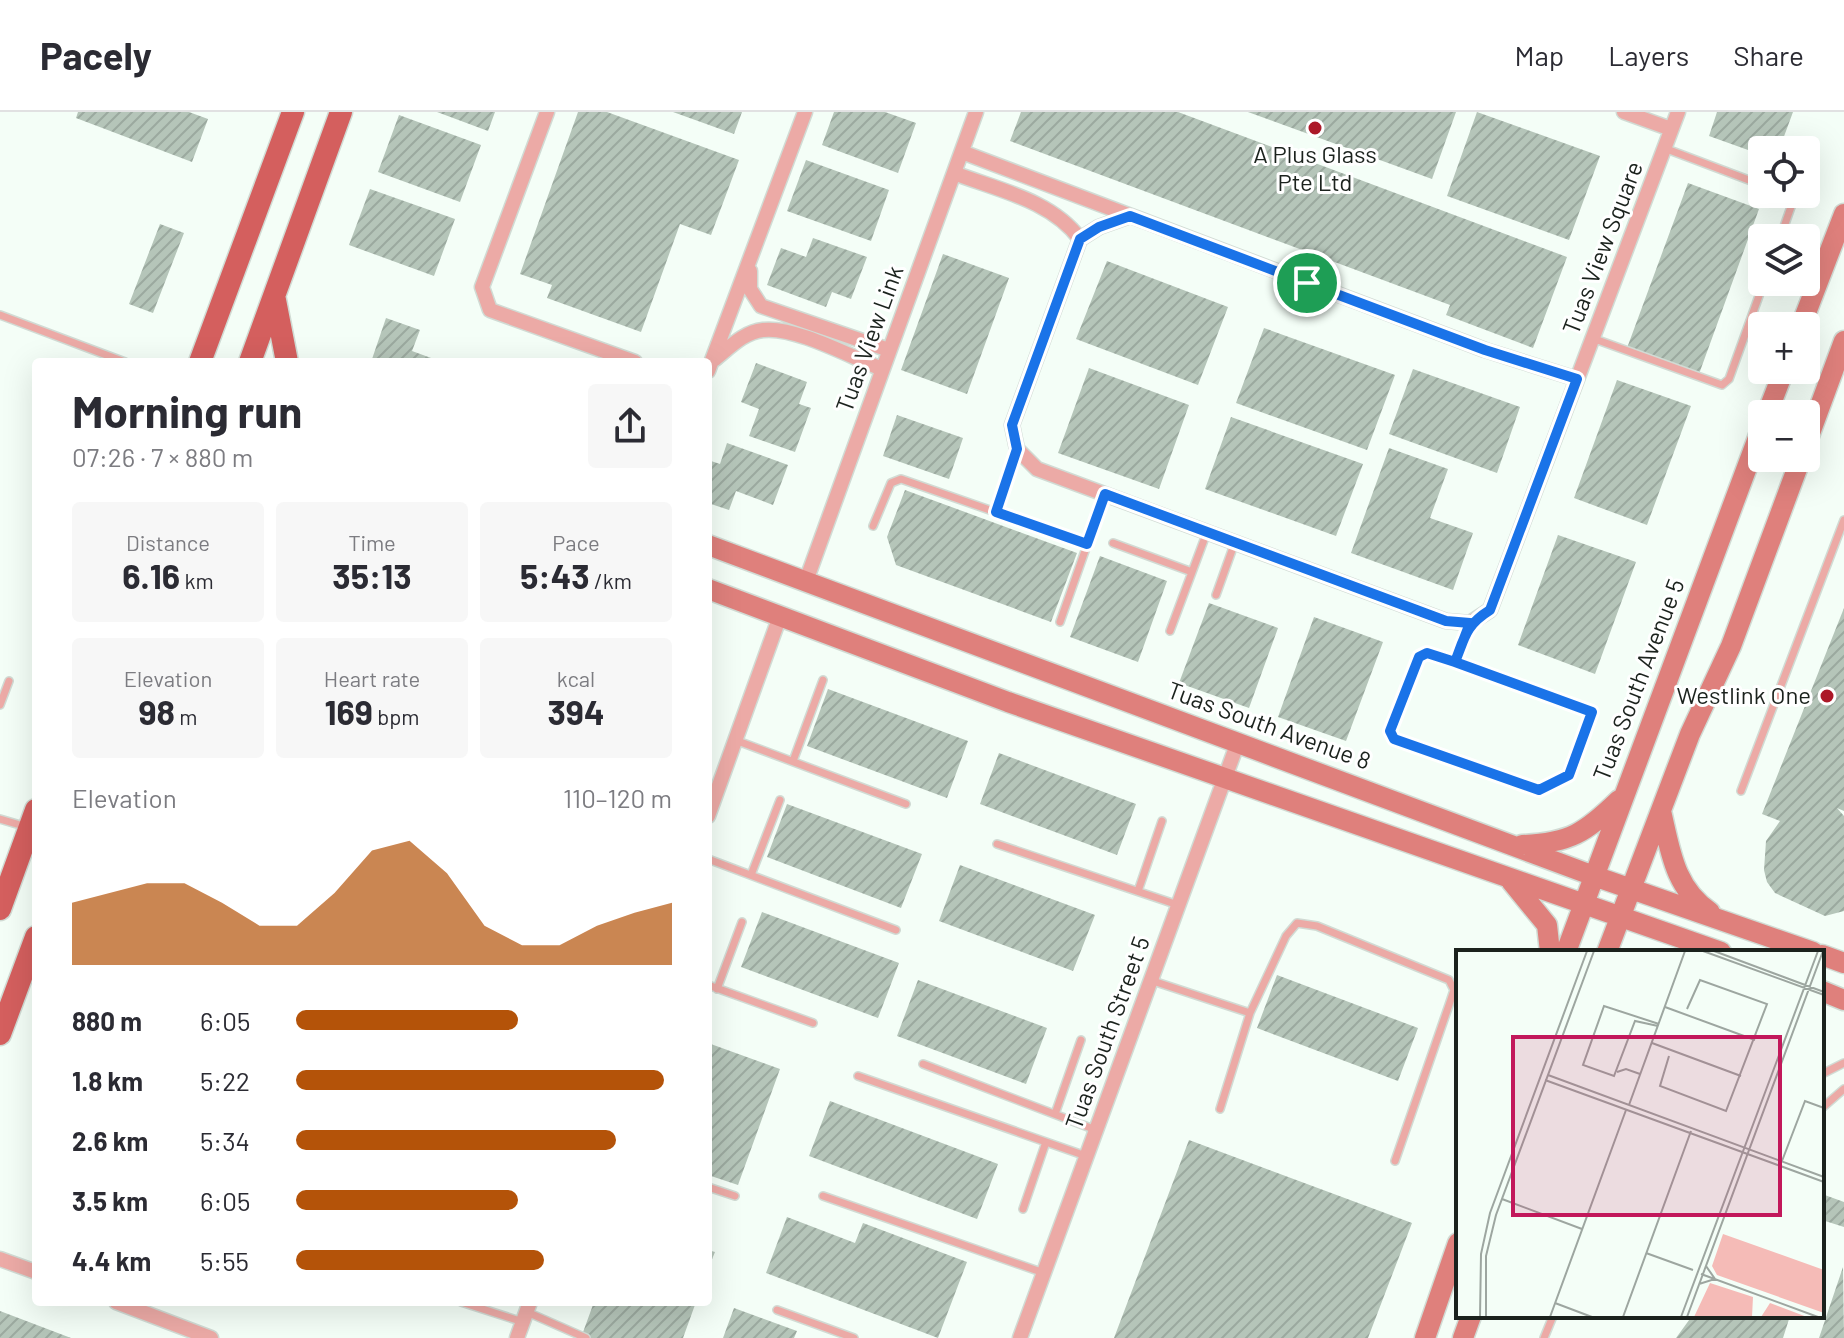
<!DOCTYPE html>
<meta charset="utf-8">
<style>
:root{--surface:#fff;--page:#f7f7f7;--text:#2b2b33;--muted:#7c7c81;--line:#e1e1e2;--accent:#b45309}
body{margin:0;font-family:Barlow,sans-serif;background:var(--page);color:var(--text);height:100vh;display:flex;flex-direction:column;font-size:30px;white-space:nowrap}
*{box-sizing:border-box;margin:0}
p{font-size:26px;color:var(--muted)}
.icon{flex:none;width:44px;height:44px;fill:none;stroke:currentColor;stroke-width:2;stroke-linecap:round;stroke-linejoin:round}
.map{position:relative;flex:1;overflow:hidden}
.panel{position:absolute;left:32px;top:246px;width:680px;height:948px;display:flex;flex-direction:column;background:var(--surface);border-radius:8px;box-shadow:0 8px 32px #0002}
.panel>*{flex:none}
.fabs{position:absolute;left:1748px;top:24px;display:grid;gap:16px}
.fabs a{display:grid;place-items:center;width:72px;height:72px;border-radius:8px;background:var(--surface);box-shadow:0 8px 32px #0002;font-size:40px}
.pin{position:absolute;display:grid;place-items:center;width:68px;height:68px;color:#fff;margin:-34px;border:4px solid #fff;border-radius:50%;box-shadow:0 2px 8px #0007}
.round{display:grid;place-items:center;flex:none;width:84px;height:84px;border-radius:8px;background:var(--page)}
.headline{display:flex;align-items:center;justify-content:space-between;height:136px;padding:0 40px}
h1{font-size:44px;font-weight:700;line-height:60px}
.figures{display:grid;grid-template-columns:repeat(3,1fr);gap:12px;height:136px;padding:8px 40px}
.figures div{display:grid;align-content:center;border-radius:8px;background:var(--page);text-align:center}
.figures b{font-size:34px;font-weight:700}
.figures small{font-size:22px;font-weight:400}
.figures p{font-size:22px}
.chart{height:224px;padding:16px 40px}
.chart p{display:flex;justify-content:space-between}
.chart svg{width:100%;height:144px;margin-top:8px;fill:var(--accent);opacity:.7}
ul{padding:0 40px;list-style:none;font-size:26px}
li{display:grid;grid-template-columns:128px 96px 1fr;align-items:center;height:60px}
li i{height:20px;border-radius:10px;background:var(--accent)}
header{display:flex;align-items:center;gap:48px;box-sizing:border-box;height:112px;padding:0 40px;background:var(--surface);border-bottom:2px solid var(--line)}
header strong{font-size:38px}
nav{display:flex;gap:44px;margin-inline-start:auto;font-size:28px}
.map>svg:first-child{display:block}
.building{fill:url(#building-hatch)}
.lines{fill:none;stroke-linecap:round;stroke-linejoin:round}
.lane-casing{stroke:#d1dbd4;stroke-width:10}
.street-casing{stroke:#d1dbd4;stroke-width:17}
.secondary-casing{stroke:#d1dbd4;stroke-width:23}
.primary-casing{stroke:#d1dbd4;stroke-width:25}
.lane{stroke:#ecaaa6;stroke-width:7}
.street{stroke:#ecaaa6;stroke-width:14}
.secondary{stroke:#df807c;stroke-width:20}
.primary{stroke:#d45f5e;stroke-width:22}
.route-casing{stroke:#fff;stroke-width:16}
.route{stroke:#1a73e8;stroke-width:10}
.poi-dot{fill:#ac1828;stroke:#fff;stroke-width:3}
.labels{text-anchor:middle;stroke-width:6;stroke-linejoin:round;paint-order:stroke}
.poi-label{font-size:24px;fill:#1b221d;stroke:#fff}
.street-label{font-size:24px;fill:#1b221d;stroke:#fff}
.inset-road{fill:none;stroke:#9da6a0;stroke-width:2}
.view{fill:#c2185b;fill-opacity:0.15;stroke:#c2185b;stroke-width:4}
.inset-edge{fill:none;stroke:#1b221d;stroke-width:4}
</style>
<header>
<strong>Pacely</strong>
<nav><a>Map</a><a>Layers</a><a>Share</a></nav>
</header>
<div class="map">
<svg width="1844" height="1226" viewBox="0 0 1844 1226">
<defs>
<pattern id="building-hatch" width="6" height="6" patternUnits="userSpaceOnUse" patternTransform="scale(2)"><rect width="6" height="6" fill="#b5c5b9"/><path d="M-1 1l2-2M0 6l6-6M5 7l2-2" fill="none" stroke="#9ba99f"/></pattern>
</defs>
<rect width="100%" height="100%" fill="#f4fef7"/>
<path class="building" d="M78,0H189L208,7L192,50L76,6Z
M437,0H495L488,19Z
M578,0H607L739,48L711,123L680,112L641,220L547,186L552,173L520,162Z
M673,0H742L734,22Z
M834,0H885L916,11L898,61L822,33Z
M1021,0H1178L1567,145L1533,236L1446,203L1450,193L1010,29Z
M1248,0H1456L1432,67Z
M1477,0L1600,44L1569,128L1447,84Z
M1717,0H1793L1779,38H1762V43L1709,24Z
M399,3L481,33L460,90L378,60Z
M806,48L889,78L871,129L787,99Z
M1688,71L1759,97L1699,262L1627,236Z
M370,77L455,107L434,164L349,133Z
M160,112L184,121L153,201L129,192Z
M813,126L867,145L851,187L832,180L826,195L767,173L781,136L806,145Z
M943,142L1009,166L967,282L901,258Z
M1107,149L1228,195L1198,273L1076,227Z
M386,206L420,218L412,239L442,250H371Z
M1264,216L1395,263L1367,338L1236,291Z
M756,251L807,270L799,292L811,296L795,340L749,324L759,297L741,290Z
M1089,256L1189,293L1159,377L1058,341Z
M1413,257L1520,295L1497,361L1389,322Z
M1617,268L1691,294L1647,413L1574,386Z
M897,303L963,326L949,367L883,344Z
M1231,305L1363,352L1336,424L1205,377Z
M727,331L788,353L773,393L736,379L729,398L708,391V348L720,352Z
M1389,336L1448,357L1430,406L1473,421L1453,478L1351,441Z
M905,378L1077,441L1051,510L896,453L887,425Z
M1558,423L1636,450L1595,562L1518,533Z
M1100,444L1167,469L1138,550L1070,525Z
M1209,491L1278,516L1249,596L1179,571Z
M1844,496V699L1837,696L1844,704V799L1825,804L1775,781L1767,770L1764,758L1766,729L1780,709L1762,702Z
M1314,505L1383,530L1346,629L1278,605Z
M828,577L968,629L947,686L807,634Z
M999,641L1136,692L1117,743L980,692Z
M787,692L922,742L901,796L767,745Z
M960,753L1095,803L1073,859L939,809Z
M762,800L899,851L878,906L741,855Z
M1277,863L1418,916L1398,969L1257,916Z
M918,868L1047,916L1026,972L897,924Z
M708,931L780,957L738,1073L708,1063Z
M830,989L998,1052L977,1107L809,1044Z
M1189,1028L1412,1111L1368,1226H1114Z
M1822,1082L1844,1090V1115L1822,1108Z
M787,1105L855,1131L863,1111L967,1150L938,1226L766,1161Z
M708,1138L715,1140L708,1157Z
M1843,1155L1844,1226H1819Z
M594,1190H696L683,1226H589L582,1223Z
M734,1196L797,1219L794,1226H723Z
M0,1199L71,1226H0Z
M1692,1204L1721,1206L1790,1204L1783,1226H1676Z"/>
<g class="lines">
<defs>
<path id="lane" d="M1664,36L1762,73
M1780,126L1792,92L1787,82
M0,203L125,250
M1592,226L1722,273L1729,267L1764,170
M996,400L1017,337
M873,414L891,371L901,367L1087,432
M1113,431L1192,460
M1216,483L1235,430
M1060,510L1105,382
M1170,519L1207,420
M1424,541L1591,598L1569,663L1533,678L1394,627L1390,619L1419,545Z
M1455,550L1470,511
M0,593L9,569
M735,628L906,692
M793,649L823,568
M1741,679L1844,408
M0,707L27,715
M997,732L1178,793
M708,747L896,818
M751,763L780,688
M1138,779L1162,709
M1150,868L1250,901L1286,824L1297,811L1317,814L1449,868L1454,878L1449,893L1395,1049
M708,873L813,911
M717,877L742,810
M923,952L1096,1018
M1822,962L1844,951
M858,964L1086,1044
M1822,996L1844,977
M1220,997L1250,901
M1055,1002L1081,928
M708,1075L735,1084
M823,1084L1044,1161
M1023,1097L1046,1030
M461,1190L523,1210
M777,1198L854,1226
M527,1200L586,1226
M1544,1226L1553,1204"/>
<path id="street" d="M547,0L482,175L490,198L635,250
M1624,0L1671,17
M962,40L1485,238L1577,267
M954,61C998,78 1051,88 1080,127
M1080,127L1012,313L1017,337L1037,357L1446,509L1470,511L1490,498L1678,0
M1080,127L1099,115L1130,104
M750,159V177L761,194L889,238
M715,247C730,235 744,220 763,218C795,214 851,245 882,257
M708,259L805,0
M806,469L976,0
M708,704L780,504
M0,1147L36,1160
M116,1190L211,1226
M517,1226L530,1190
M1020,1226L1238,630"/>
<path id="secondary" d="M1801,214L1844,102
M1767,302L1784,258
M1806,332L1844,229
M708,433L1594,764L1813,840
M708,477L1008,590L1721,840
M1661,699C1670,737 1674,776 1710,800
M1522,733C1570,731 1585,721 1619,688
M1511,769L1547,813L1550,840
M1566,840L1762,315
M1607,840L1690,622L1731,534L1801,346
M1822,843L1844,851
M1822,879L1844,888
M1425,1226L1458,1131
M1463,1226L1471,1204"/>
<path id="primary" d="M275,188L287,250
M200,250L293,0
M250,250L341,0
M0,797L36,698
M0,922L36,825"/>
</defs>
<use href="#lane" class="lane-casing"/>
<use href="#street" class="street-casing"/>
<use href="#secondary" class="secondary-casing"/>
<use href="#primary" class="primary-casing"/>
<use href="#lane" class="lane"/>
<use href="#street" class="street"/>
<use href="#secondary" class="secondary"/>
<use href="#primary" class="primary"/>
</g>
<g class="lines">
<defs>
<path id="route" d="M1307,171L1130,104L1099,115L1080,127L1012,313L1017,337L996,400L1087,432L1105,382L1446,509L1470,511L1455,550L1592,600L1569,663L1539,678L1394,627L1390,619L1419,545L1427,541L1455,550C1465,524 1466,513 1490,498L1577,267L1485,238L1307,171"/>
</defs>
<use href="#route" class="route-casing"/>
<use href="#route" class="route"/>
</g>
<g class="poi-dot">
<circle cx="1315" cy="16" r="8"/>
<circle cx="1827" cy="584" r="8"/>
</g>
<g class="labels">
<g class="poi-label">
<text x="1315" y="51">A Plus Glass<tspan x="1315" dy="28">Pte Ltd</tspan></text>
<text x="1811" y="592" text-anchor="end">Westlink One</text>
</g>
<g class="street-label">
<text transform="translate(1603 136) rotate(-69)" y="8">Tuas View Square</text>
<text transform="translate(870 227) rotate(-70)" y="8">Tuas View Link</text>
<text transform="translate(1639 568) rotate(-69)" y="8">Tuas South Avenue 5</text>
<text transform="translate(1269 614) rotate(20)" y="8">Tuas South Avenue 8</text>
<text transform="translate(1108 921) rotate(-70)" y="8">Tuas South Street 5</text>
</g>
</g>
<g transform="translate(1456 838)">
<rect width="368" height="368" fill="#f4fef7"/>
<path d="M267,284L368,320V363L261,325L256,316ZM254,333L297,347L296,367H238ZM314,353L351,367H305Z" fill="#f5bbb7"/>
<path class="inset-road" d="M247,1L368,45M258,1L368,42M209,57L299,90M202,76L179,71L158,126L127,115L148,56L203,74M196,93L285,126M213,106L204,136L270,161L311,54L244,30L231,59M161,122L170,119L184,124M92,125L368,227M89,130L368,232M173,155L229,1M326,211L349,151L368,158M46,249L126,279M190,303L237,320M245,324L362,367M243,334L259,329L250,316M99,353L136,367M24,367L25,304L34,263L131,1M30,367V306L40,265L138,1M94,367L170,160M167,367L235,181M225,367L362,1M231,367L367,1"/>
<path class="view" d="M57,87H324V265H57Z"/>
<rect width="368" height="368" class="inset-edge"/>
</g>
</svg>
<div class="fabs">
<a><svg class="icon" aria-label="locate" viewBox="0 0 24 24"><circle cx="12" cy="12" r="6"/><path d="M12 2v4M12 18v4M2 12h4M18 12h4"/></svg></a>
<a><svg class="icon" aria-label="layers" viewBox="0 0 24 24"><path d="M12 4l9 5-9 5-9-5zM3 14l9 5 9-5"/></svg></a>
<a>+</a>
<a>−</a>
</div>
<div class="pin" style="left:1307px;top:171px;background:#1e9e55"><svg class="icon" aria-label="arrive" viewBox="0 0 24 24"><path d="M6 21V4h12l-3 4 3 4H6"/></svg></div>
<section class="panel">
<div class="headline"><div><h1>Morning run</h1><p>07:26 · 7 × 880 m</p></div><a class="round"><svg class="icon" aria-label="share" viewBox="0 0 24 24"><path d="M12 15V3M7 8l5-5 5 5M5 13v7h14v-7"/></svg></a></div>
<div class="figures">
<div><p>Distance</p><b>6.16<small> km</small></b></div>
<div><p>Time</p><b>35:13</b></div>
<div><p>Pace</p><b>5:43<small> /km</small></b></div>
</div>
<div class="figures">
<div><p>Elevation</p><b>98<small> m</small></b></div>
<div><p>Heart rate</p><b>169<small> bpm</small></b></div>
<div><p>kcal</p><b>394</b></div>
</div>
<div class="chart"><p><span>Elevation</span>110–120 m</p>
<svg viewBox="0 0 160 44" preserveAspectRatio="none"><path d="M0 44V25L10 22L20 19L30 19L40 25L50 32L60 32L70 22L80 9L90 6L100 16L110 32L120 38L130 38L140 32L150 28L160 25V44z"/></svg>
</div>
<ul>
<li><b>880 m</b>6:05<i style="width:59%"></i></li>
<li><b>1.8 km</b>5:22<i style="width:98%"></i></li>
<li><b>2.6 km</b>5:34<i style="width:85%"></i></li>
<li><b>3.5 km</b>6:05<i style="width:59%"></i></li>
<li><b>4.4 km</b>5:55<i style="width:66%"></i></li>
</ul>
</section>
</div>
